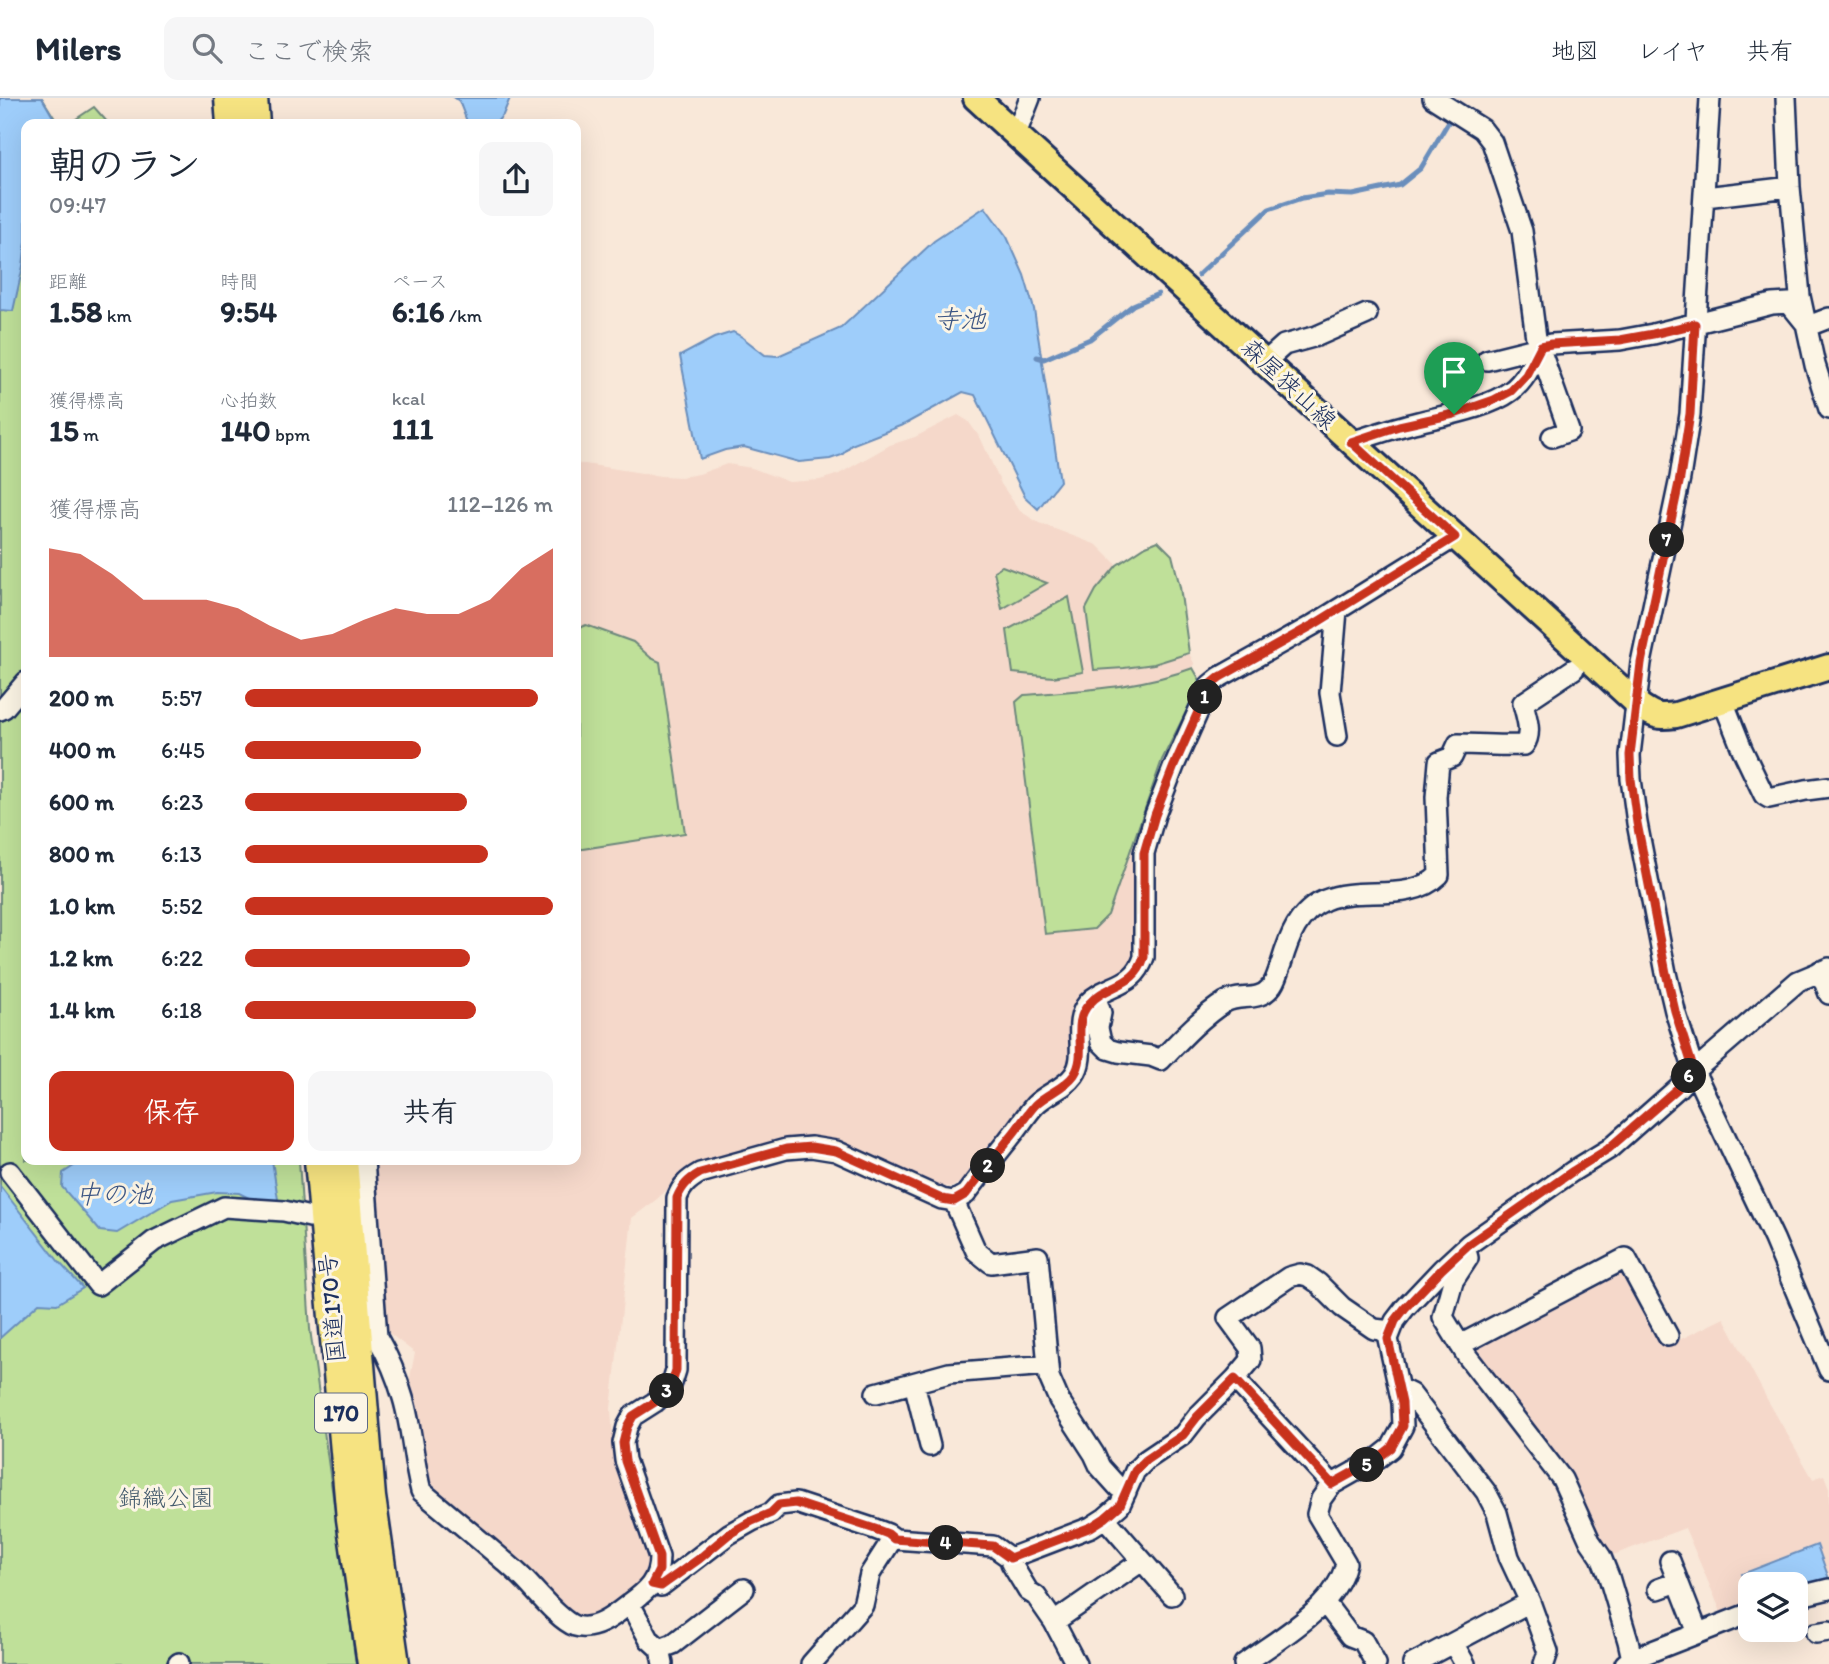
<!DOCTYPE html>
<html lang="ja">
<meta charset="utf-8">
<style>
:root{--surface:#fff;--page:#f6f6f7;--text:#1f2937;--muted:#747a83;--line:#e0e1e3;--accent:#c8321e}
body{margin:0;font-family:Itim,"Klee One",sans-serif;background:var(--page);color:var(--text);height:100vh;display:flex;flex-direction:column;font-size:26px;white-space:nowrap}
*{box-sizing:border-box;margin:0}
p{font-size:23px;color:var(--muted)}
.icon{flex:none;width:38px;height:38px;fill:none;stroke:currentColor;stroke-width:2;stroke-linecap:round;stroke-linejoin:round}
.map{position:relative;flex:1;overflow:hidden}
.panel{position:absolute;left:21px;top:21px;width:560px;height:1046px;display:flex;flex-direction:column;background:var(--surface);border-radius:14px;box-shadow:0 7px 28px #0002}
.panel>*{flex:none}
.buttons{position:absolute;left:1738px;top:1474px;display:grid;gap:14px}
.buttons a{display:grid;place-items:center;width:70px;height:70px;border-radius:14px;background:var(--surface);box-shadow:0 7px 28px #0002;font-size:35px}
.pin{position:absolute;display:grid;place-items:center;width:60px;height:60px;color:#fff;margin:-72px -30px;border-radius:50% 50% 50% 0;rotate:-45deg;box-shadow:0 0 7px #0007}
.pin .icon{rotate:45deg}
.km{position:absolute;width:35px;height:35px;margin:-18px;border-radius:50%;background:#222;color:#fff;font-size:19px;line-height:35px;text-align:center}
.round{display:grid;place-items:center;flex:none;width:74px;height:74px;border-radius:14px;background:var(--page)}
.summary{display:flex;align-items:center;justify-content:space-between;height:119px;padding:0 28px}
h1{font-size:38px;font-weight:700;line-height:52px}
.figures{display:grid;grid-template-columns:repeat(3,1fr);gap:10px;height:119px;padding:7px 28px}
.figures div{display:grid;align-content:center}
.figures b{font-size:30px;font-weight:700}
.figures small{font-size:19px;font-weight:400}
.figures p{font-size:19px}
.chart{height:196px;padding:14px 28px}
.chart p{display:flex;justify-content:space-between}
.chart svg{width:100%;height:126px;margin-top:7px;fill:var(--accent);opacity:.7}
.action{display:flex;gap:14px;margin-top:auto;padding:14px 28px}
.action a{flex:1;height:80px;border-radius:14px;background:var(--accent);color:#fff;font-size:28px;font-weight:700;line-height:80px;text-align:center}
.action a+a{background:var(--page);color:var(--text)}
ul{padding:0 28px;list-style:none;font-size:23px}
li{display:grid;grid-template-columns:112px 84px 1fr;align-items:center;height:52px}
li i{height:18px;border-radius:9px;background:var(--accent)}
header{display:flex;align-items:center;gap:42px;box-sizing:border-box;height:98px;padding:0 35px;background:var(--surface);border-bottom:2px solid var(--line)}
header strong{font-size:33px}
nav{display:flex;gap:38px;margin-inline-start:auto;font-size:24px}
.search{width:490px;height:63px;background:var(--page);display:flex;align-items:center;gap:18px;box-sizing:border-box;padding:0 24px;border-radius:14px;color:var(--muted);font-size:26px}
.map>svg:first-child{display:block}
.built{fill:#f5d8ca}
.green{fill:#bfe099;stroke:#6d887c;stroke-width:2}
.water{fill:#9ecdfa;stroke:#6a8ebc;stroke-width:2}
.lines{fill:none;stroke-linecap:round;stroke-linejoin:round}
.stream{stroke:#6a8ebc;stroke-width:5}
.minor-casing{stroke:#1b2f5e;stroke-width:24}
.major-casing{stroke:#1b2f5e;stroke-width:30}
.highway-casing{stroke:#1b2f5e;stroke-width:33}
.minor{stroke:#fcf5e5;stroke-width:19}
.major{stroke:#f6e381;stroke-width:24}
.highway{stroke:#f6e381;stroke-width:28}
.route-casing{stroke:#fff;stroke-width:14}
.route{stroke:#c8321e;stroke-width:9}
.labels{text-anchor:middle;stroke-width:6;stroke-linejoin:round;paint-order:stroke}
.shield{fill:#fcf5e5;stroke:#5e6a86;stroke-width:2}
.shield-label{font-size:23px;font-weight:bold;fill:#1b2f5e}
.street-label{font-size:24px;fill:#1b2f5e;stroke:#fcf5e5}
.park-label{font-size:24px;fill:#445b6d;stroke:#fcf5e5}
.water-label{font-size:26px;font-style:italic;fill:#3c5685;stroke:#fcf5e5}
</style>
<header>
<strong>Milers</strong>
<div class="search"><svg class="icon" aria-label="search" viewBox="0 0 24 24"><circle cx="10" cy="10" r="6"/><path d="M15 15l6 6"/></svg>ここで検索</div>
<nav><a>地図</a><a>レイヤ</a><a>共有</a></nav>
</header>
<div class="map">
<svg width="1829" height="1566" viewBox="0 0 1829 1566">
<rect width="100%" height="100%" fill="#f9e8d9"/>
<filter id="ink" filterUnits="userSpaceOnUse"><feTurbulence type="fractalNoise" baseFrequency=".0143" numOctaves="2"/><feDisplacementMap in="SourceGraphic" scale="14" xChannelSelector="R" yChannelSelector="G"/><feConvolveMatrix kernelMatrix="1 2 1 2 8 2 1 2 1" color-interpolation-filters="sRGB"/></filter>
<g filter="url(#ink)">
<path class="built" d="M958,317L968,323L981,341L1001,386L1020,413L1039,425L1097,447L1117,467L1146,448L1158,443L1172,457L1180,489L1189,555L1194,565L1193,570L1201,584L1162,662L1134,738L1136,773L1137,858L1125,874L1074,912L1070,928V969L1029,998L965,1081L952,1089L932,1087L846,1047L812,1039L791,1041L692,1066L680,1074L674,1085L657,1101L632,1120L611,1311L614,1356L649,1456V1468L643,1481L605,1514L594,1519L580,1518L567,1510L523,1465L429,1384L420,1366L409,1284L415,1255L385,1232L369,1062H576V366H585L661,378L681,379L699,376L727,366L752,370L789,384L820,382L839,376L890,347L915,339Z
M1620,1170L1631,1173L1667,1248L1724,1220L1767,1301L1813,1381L1824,1377L1829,1390V1484L1750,1486V1511L1724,1521L1685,1430L1608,1459L1474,1255L1481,1243Z"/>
<path class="green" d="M0,0H42L57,24L70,25L94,9L109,26H26V1062H299L310,1231L356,1566H0Z
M1158,443L1172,457L1180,489L1189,555L1154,566L1124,570L1094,572L1086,511L1096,492L1117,467L1146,448Z
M1002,468L1047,485L1002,511L994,473Z
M1069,499L1083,574L1053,579L1013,575L1007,532Z
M586,527L633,544L651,560L660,564L685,735L576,752V531Z
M1193,570L1201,584L1162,662L1108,817L1094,831L1045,836L1016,604L1024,597C1081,592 1140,590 1193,570Z"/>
<path class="water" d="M0,0H42L56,24L54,26H26V143L23,168L13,213L0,212Z
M455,0H510L503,17L495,26H468L459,3Z
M985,109L1007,139L1024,177L1034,211L1060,383L1038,411L1025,399L975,297L963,294L905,326L851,347L842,357L830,361L799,364L744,349L725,352L700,361L680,258L714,240L733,234L742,239L765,257L778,258L841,230L934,143Z
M83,1062H272L279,1108L259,1105L239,1095L217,1094L172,1102L117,1135L100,1133L62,1089L63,1075Z
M0,1088L59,1164L83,1190L57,1206L39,1205L0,1240Z
M1817,1447L1829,1481L1796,1494V1486H1750V1497L1742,1476Z"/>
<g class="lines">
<path class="stream" d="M1198,177L1269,111L1302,100L1328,96L1353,97L1400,87L1421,70L1452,18
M1037,259L1044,261L1090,241L1133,207L1158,196"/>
<defs>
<path id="minor" d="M1433,0L1482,31L1492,44L1522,133L1536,240L1569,333L1552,339
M1710,0L1690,316L1680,380L1641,565L1630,657L1631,681L1637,725L1666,875L1675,913L1694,973L1774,1141L1829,1272
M1786,0L1790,89L1800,198L1815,267L1829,311
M1016,36L1030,0
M1705,99L1790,89
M1806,226L1816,225L1829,220
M1487,262L1551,246L1620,242L1653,236L1772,206L1789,205L1806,226
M1265,264L1284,247L1317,238L1367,216
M1351,344C1373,337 1396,329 1418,324C1446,317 1488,310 1511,293C1526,282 1533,264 1541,248
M1337,512L1330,595L1337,638
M1723,603L1742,651L1764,697L1769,700L1806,692L1829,689
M0,612L4,610L26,584
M1820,873L1829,896
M1096,900L1101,915L1098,930L1101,944L1108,951L1118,954L1151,958L1161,962C1180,942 1201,919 1225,904C1239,896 1259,904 1270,890C1276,884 1278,873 1281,866C1289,839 1298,814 1325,802C1359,787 1410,806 1439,777L1436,699L1439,664L1452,659L1458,646C1481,646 1502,648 1524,647C1533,635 1526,618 1523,605L1574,571
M364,1062L377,1239C388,1258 397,1279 403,1300C412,1330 413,1362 421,1393C454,1421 488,1448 520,1477C534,1490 558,1522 575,1528C595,1534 615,1517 629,1506C647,1493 659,1483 659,1459L625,1362L623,1345L627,1329L633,1318L655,1304L666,1294L672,1285L676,1272L677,1100C682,1087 688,1082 700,1075L786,1051L811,1049L836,1053L942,1101L954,1103L966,1096C981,1076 997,1056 1012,1037C1020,1027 1027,1016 1035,1007C1047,995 1064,991 1074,977C1089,956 1070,926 1088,905C1107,885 1134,891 1144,859V755L1155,717L1174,668L1210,587L1220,579L1313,527L1455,439
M10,1074L98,1187L154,1143L224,1109L284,1113L310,1119
M954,1103L976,1153L991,1165L1038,1159L1049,1279L1059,1302L1094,1356L1100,1369L1118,1389L1126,1394
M1466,1152L1468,1160L1453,1183L1443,1219L1467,1258L1562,1381L1590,1443L1601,1459L1609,1479L1628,1543L1632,1561
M1460,1247L1626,1160L1668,1238
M1235,1281L1332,1386
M914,1285L930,1348
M1399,1290L1411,1296L1486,1394L1497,1415L1509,1459L1530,1504L1548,1554L1544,1566
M876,1295L949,1275L1048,1267
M1105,1420L1172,1497
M1010,1460L1011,1465L1028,1493L1036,1498L1054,1524L1076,1566
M1670,1463L1698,1535
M652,1486L661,1488L729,1436L752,1423L771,1415L779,1407L796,1405L875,1431L888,1436L895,1441L993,1448L1010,1460L1091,1429L1105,1420L1120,1407L1135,1373L1146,1362L1183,1337L1197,1319L1235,1281L1251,1262L1250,1250L1228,1220L1289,1179L1300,1176L1308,1178L1318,1185L1342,1209L1374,1231L1391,1233
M1658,1491L1678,1484
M1796,1499L1829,1491
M1325,1505L1350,1538L1363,1543L1376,1566
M630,1506L649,1541L660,1551L663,1566
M1054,1524L1142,1463
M1816,1535L1829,1533
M1453,1545L1465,1566
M660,1551L673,1546L744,1491
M178,1566L179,1565
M811,1566L863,1507L870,1476L893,1440
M1244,1566C1279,1540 1336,1510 1346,1465L1317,1416L1321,1401L1331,1387L1377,1361L1391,1350L1403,1328L1402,1305L1388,1241L1395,1223L1405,1210L1442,1171L1469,1146L1573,1073L1609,1051L1678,990L1694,973L1798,883L1829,870
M1413,1566L1530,1504
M1625,1566L1632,1561L1750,1515"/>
<path id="major" d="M976,0L1641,609C1656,619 1659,619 1676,617L1829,569"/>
<path id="highway" d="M229,0L231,26
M253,0L255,26
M319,1062L351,1421L372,1566
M343,1062L371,1399L395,1566"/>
</defs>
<use href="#minor" class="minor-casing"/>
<use href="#major" class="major-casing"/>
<use href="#highway" class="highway-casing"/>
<use href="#minor" class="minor"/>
<use href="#major" class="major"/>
<use href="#highway" class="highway"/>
</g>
</g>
<g class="lines" filter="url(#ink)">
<defs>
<path id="route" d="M1695,226L1690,316L1680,380L1641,565L1630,657L1631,681L1637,725L1666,875L1675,913L1694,973L1678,990L1608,1051L1573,1073L1469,1146L1442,1171L1405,1210L1395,1223L1388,1241L1402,1305L1403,1328L1391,1350L1377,1361L1332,1386L1235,1281L1197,1319L1183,1337L1146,1362L1135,1373L1120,1407L1105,1420L1091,1429L1010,1460L993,1448L894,1441L888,1436L875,1431L796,1405L779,1407L771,1415L752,1423L729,1436L699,1461L661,1488L652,1486L659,1472V1459L625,1363L623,1345L627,1329L633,1318L655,1304L666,1294L672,1285L676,1272L677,1100C682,1088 688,1082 700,1075L786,1051L811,1049L836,1053L942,1101L954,1103L966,1096C981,1076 997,1056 1012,1037C1020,1027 1027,1016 1035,1007C1047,995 1064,991 1074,977C1089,955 1070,926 1089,906C1107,885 1135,890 1144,859V755L1155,717L1174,668L1210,587L1220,579L1313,527L1455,439L1351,344L1399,328L1454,316L1494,302L1511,293L1526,277L1541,248L1551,246L1620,242L1653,236Z"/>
</defs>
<use href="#route" class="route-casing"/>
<use href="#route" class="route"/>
</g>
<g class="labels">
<rect class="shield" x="315" y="1295.5" width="52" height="39" rx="5"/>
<g class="shield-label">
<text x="341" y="1323">170</text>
</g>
<g class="street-label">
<text transform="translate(1289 286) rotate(43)" y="8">森屋狭山線</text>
<text transform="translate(332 1210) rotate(-95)" y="8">国道170号</text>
</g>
<g class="park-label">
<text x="166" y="1408">錦織公園</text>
</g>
<g class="water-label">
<text x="960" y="230">寺池</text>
<text x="114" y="1105">中の池</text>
</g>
</g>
</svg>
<div class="buttons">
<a><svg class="icon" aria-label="layers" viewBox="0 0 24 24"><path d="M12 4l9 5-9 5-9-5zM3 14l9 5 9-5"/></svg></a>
</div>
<div class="pin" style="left:1454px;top:316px;background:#1e9e55"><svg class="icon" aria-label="arrive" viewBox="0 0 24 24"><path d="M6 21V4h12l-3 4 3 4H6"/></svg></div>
<b class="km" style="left:1205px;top:599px">1</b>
<b class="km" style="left:988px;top:1068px">2</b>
<b class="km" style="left:667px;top:1293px">3</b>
<b class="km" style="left:946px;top:1445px">4</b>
<b class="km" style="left:1367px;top:1367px">5</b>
<b class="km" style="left:1689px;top:978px">6</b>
<b class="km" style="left:1667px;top:442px">7</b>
<section class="panel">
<div class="summary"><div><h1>朝のラン</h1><p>09:47</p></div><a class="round"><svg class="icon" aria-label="share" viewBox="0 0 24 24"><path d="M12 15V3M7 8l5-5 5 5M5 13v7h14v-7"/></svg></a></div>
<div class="figures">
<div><p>距離</p><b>1.58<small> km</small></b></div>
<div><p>時間</p><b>9:54</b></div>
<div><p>ペース</p><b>6:16<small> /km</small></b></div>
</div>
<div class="figures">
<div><p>獲得標高</p><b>15<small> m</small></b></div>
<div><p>心拍数</p><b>140<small> bpm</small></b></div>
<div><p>kcal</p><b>111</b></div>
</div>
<div class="chart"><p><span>獲得標高</span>112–126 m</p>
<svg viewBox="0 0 160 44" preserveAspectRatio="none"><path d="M0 44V6L10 8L20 15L30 24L40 24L50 24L60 27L70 33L80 38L90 36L100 31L110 27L120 29L130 29L140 24L150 13L160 6V44z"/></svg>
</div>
<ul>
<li><b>200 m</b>5:57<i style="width:95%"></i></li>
<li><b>400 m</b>6:45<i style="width:57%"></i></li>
<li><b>600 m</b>6:23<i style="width:72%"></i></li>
<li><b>800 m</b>6:13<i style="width:79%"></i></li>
<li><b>1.0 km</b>5:52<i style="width:100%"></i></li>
<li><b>1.2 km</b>6:22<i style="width:73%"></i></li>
<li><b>1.4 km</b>6:18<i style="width:75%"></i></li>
</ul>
<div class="action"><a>保存</a><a>共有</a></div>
</section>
</div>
